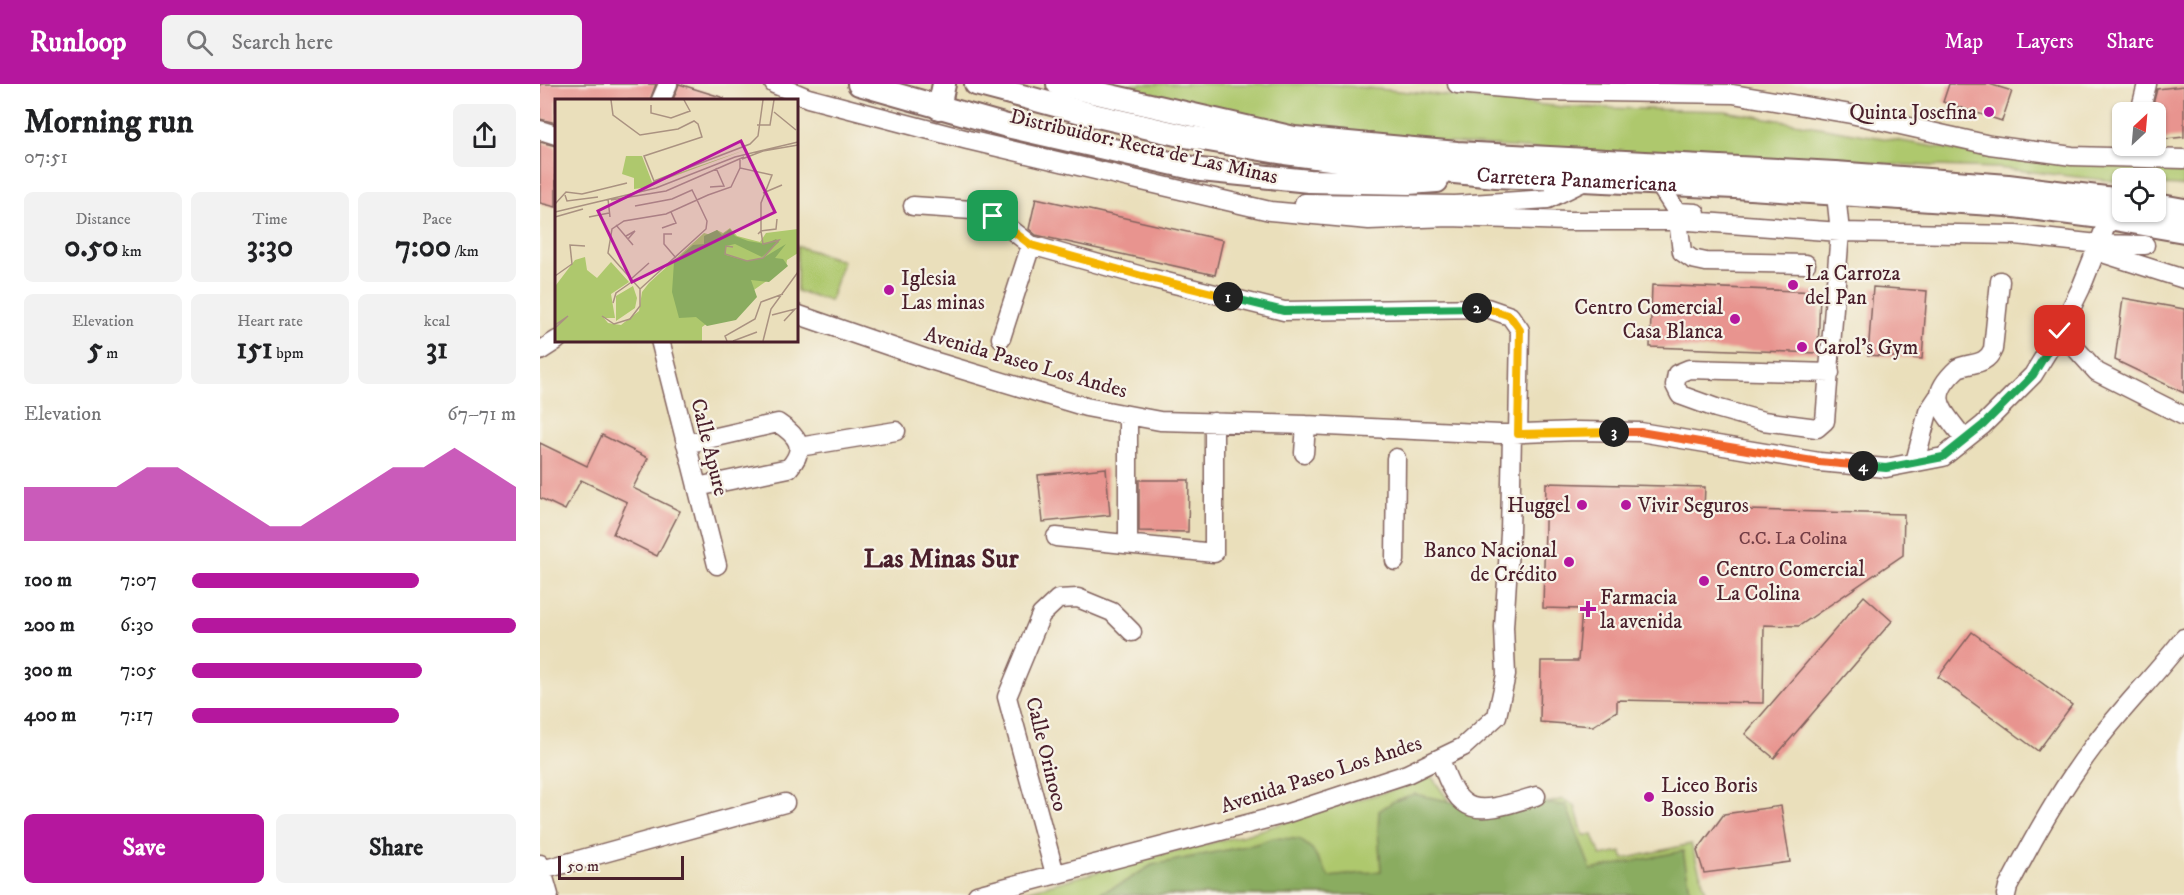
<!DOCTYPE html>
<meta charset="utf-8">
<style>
:root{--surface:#fff;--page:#f2f2f2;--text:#202124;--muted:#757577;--accent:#b5179e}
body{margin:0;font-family:"IM FELL DW Pica",serif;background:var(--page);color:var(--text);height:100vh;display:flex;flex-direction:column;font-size:22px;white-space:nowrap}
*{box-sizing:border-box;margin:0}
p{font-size:20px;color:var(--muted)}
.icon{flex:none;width:33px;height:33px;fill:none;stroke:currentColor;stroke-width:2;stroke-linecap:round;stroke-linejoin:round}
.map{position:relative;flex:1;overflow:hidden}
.panel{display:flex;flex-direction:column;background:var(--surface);width:540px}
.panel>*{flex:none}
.needle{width:39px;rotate:26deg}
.fabs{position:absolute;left:1572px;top:18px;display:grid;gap:12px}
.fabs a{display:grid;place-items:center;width:54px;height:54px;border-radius:9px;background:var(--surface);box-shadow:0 2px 4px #0004;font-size:30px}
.scale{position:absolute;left:18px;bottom:15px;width:126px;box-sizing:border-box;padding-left:6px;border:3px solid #4a1f2b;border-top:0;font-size:16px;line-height:21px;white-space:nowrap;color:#4a1f2b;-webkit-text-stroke:4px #f7f3e8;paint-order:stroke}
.pin{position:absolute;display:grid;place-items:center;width:51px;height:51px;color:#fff;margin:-26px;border-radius:12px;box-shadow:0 3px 9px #0006}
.km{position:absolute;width:30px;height:30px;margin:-15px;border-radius:50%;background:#222;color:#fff;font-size:16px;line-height:30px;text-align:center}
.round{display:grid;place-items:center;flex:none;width:63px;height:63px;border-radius:9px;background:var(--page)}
.summary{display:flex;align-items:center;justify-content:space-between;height:102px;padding:0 24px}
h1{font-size:33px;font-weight:700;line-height:45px}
.metrics{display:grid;grid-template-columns:repeat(3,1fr);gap:9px;height:102px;padding:6px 24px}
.metrics div{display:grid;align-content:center;border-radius:9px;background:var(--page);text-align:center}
.metrics b{font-size:30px;font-weight:700}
.metrics small{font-size:16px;font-weight:400}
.metrics p{font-size:16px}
.chart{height:168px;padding:12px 24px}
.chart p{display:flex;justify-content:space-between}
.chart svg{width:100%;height:108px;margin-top:6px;fill:var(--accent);opacity:.7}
.action{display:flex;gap:12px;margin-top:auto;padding:12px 24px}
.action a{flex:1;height:69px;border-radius:9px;background:var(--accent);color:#fff;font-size:24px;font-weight:700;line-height:69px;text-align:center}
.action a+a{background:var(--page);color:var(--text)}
ul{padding:0 24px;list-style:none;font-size:20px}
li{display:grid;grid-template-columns:96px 72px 1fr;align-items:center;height:45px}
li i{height:15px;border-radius:8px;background:var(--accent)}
header{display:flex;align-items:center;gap:36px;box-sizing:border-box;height:84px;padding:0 30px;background:var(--accent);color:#fff}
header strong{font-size:28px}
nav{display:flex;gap:33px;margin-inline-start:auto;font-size:21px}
.search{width:420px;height:54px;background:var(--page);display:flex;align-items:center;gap:15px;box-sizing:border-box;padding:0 21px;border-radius:9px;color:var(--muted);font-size:22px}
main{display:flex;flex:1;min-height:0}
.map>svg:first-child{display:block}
.green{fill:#aec86d;stroke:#7c744c;stroke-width:1.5}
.forest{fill:#8aac60;stroke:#6a6646;stroke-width:1.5}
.building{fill:#e8948f}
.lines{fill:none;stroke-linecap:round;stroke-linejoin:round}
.minor-casing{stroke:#82625d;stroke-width:21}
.major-casing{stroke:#82625d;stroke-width:26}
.minor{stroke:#fff;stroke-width:18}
.major{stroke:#fff;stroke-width:22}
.split-1-casing{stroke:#fff;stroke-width:12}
.split-2-casing{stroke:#fff;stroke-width:12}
.split-3-casing{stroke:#fff;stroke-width:12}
.split-4-casing{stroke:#fff;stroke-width:12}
.split-5-casing{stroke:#fff;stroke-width:12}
.split-1{stroke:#f5b400;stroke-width:8}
.split-2{stroke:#22a559;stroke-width:8}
.split-3{stroke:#f5b400;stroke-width:8}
.split-4{stroke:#f0652b;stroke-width:8}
.split-5{stroke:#22a559;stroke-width:8}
.poi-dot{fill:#b5179e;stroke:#f7f3e8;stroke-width:2}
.labels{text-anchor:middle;stroke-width:4.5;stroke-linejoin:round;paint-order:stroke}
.number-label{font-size:18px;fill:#723c44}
.poi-label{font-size:21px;fill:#4a1f2b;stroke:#f7f3e8;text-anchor:start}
.street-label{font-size:21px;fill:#4a1f2b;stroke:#f7f3e8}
.district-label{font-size:27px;font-weight:bold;fill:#4a1f2b;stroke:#f7f3e8}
.inset-road{fill:none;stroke:#aa9281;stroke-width:1.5}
.view{fill:#b5179e;fill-opacity:0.15;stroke:#b5179e;stroke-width:3}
.inset-edge{fill:none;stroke:#4a1f2b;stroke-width:3}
</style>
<header>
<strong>Runloop</strong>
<div class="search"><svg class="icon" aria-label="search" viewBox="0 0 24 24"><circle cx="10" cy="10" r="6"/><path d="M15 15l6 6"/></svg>Search here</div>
<nav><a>Map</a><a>Layers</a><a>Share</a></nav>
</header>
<main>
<section class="panel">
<div class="summary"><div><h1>Morning run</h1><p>07:51</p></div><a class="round"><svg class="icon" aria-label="share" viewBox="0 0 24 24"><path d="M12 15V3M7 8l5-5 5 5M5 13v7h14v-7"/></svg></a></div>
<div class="metrics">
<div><p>Distance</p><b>0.50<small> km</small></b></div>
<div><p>Time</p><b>3:30</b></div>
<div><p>Pace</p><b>7:00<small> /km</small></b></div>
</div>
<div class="metrics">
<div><p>Elevation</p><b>5<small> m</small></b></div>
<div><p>Heart rate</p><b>151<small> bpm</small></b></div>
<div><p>kcal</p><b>31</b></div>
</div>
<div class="chart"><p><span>Elevation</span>67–71 m</p>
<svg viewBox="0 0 160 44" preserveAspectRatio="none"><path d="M0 44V22L10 22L20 22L30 22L40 14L50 14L60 22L70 30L80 38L90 38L100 30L110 22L120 14L130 14L140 6L150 14L160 22V44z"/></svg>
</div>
<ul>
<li><b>100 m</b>7:07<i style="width:70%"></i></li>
<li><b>200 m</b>6:30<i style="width:100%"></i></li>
<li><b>300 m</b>7:05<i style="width:71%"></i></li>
<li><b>400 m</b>7:17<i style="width:64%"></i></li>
</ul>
<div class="action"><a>Save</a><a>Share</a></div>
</section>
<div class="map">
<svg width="1644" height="811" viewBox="0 0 1644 811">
<rect width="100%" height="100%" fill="#f7f3e8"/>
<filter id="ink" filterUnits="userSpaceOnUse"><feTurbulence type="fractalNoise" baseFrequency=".0167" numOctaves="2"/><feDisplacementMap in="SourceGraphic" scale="12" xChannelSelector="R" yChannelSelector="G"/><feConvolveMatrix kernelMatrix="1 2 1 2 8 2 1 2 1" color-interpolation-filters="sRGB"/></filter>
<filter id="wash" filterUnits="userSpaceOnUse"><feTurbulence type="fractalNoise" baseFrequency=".008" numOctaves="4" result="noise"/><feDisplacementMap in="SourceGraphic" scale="24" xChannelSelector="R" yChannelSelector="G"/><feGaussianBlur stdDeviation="1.35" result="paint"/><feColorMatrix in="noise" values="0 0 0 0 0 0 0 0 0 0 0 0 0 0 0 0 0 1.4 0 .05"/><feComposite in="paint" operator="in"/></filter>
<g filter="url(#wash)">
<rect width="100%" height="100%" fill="#eadfbb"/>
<path class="green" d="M564,0H787L1024,23L1185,27L1449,72C1514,74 1579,84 1644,88V102L1616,101V94H1582V98L1457,84L1117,73L865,56L728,41Z
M257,162L303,177L290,217L257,207Z
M891,692L915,725L976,727L1023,715L1035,722L1043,751H1053L1061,772L1081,768L1084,775L1151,760L1167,811H472L627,769L705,751L798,721L871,701Z"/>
<path class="forest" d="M874,710L923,720L996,712L1008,720L1026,721L1051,786L1143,767L1151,811H555L581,800L612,781L716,760L733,754L759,755L772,765L789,793L841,787L838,747L839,727L854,717Z"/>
<g id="blocks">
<path class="building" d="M0,0H116L110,16H16V39L0,35Z
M139,0L184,14L183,16H133Z
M1409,0H1449L1472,7L1462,37L1403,18Z
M1644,2V53L1616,56V28H1611L1617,5Z
M0,58L16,62V123L0,119Z
M496,114L683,156L675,191L496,151L489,145Z
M1112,201L1280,208L1278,269L1110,263Z
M1333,203L1387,207L1382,275L1328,271Z
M1583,214L1644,225V309L1575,276Z
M62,351L108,374L93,404L140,427L117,472L73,450L87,418L41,396L25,426L0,414V359L47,382Z
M566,384L570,431L503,438L498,391Z
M599,396H649L648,448L599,447Z
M1006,399L1165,403L1164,425L1364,430L1363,471L1259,542L1224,541L1223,619L1077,616V627L1053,642L1000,638L1001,577H1038L1042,525L1003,524Z
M1324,512L1352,537L1234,674L1205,650Z
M1432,548L1532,621L1498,667L1398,593Z
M1241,722L1250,778L1164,789L1157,767L1184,730Z"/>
</g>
</g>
<g filter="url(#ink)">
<use href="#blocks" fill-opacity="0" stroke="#82625d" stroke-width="1.5"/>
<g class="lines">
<defs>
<path id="minor" d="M234,0L268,14L428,56L730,127L829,136L909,133L1027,137H1149L1300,148L1476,151L1558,160L1605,161
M917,0L998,7L1193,10L1311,30L1450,61L1532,72L1644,75
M121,16L128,0
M1600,28L1607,0
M0,46L16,51
M1119,100L1137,128L1156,129
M764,119L915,121L1008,115L1047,96
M373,122L432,126L454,132L491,161L602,192L744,227L947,224L970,232L980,246L978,350
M1137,128L1142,168L1152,175L1166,178L1266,180
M1569,134L1541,204L1520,247L1557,288L1644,332
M1556,167L1644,195
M256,230L390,276L546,323L620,337L766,341L960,350L1037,347L1100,348L1279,378L1346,384L1403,373L1443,341L1493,291L1520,247
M461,254L491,161
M120,256L177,481
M0,267L17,256
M1290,289L1149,285L1137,290L1135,301L1140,311L1176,324L1223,337L1277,344L1285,337L1300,148L1296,110
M588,331V460
M1424,355C1403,325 1384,315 1418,284C1432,278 1446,282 1453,265L1460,197
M146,360L238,339C258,352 267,364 249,384L157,403
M259,363L356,347
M764,369L766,341
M1375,378L1388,328L1398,313
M516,453L674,469V338
M855,477L856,374
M900,674C920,738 939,729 996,712
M0,780L9,811
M2,786L245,719
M515,790L467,613L501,531L518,515L538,514L572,528L592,548
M437,811L745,730L867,690L923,663L957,632L966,591L964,543L970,449L972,350
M1466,811L1468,803C1493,755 1519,708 1552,664C1580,626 1615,592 1644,554"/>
<g id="major">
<path d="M319,0L467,42L661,86L769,97L869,99L897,97"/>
<path id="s1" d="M436,0L553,31L645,52L745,69L821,79L956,92L1195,103L1467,121L1569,134L1644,147"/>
<path d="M518,0L754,54L917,69L1295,89L1468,102L1582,116"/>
<path d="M399,24L404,0"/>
<path d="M1616,121L1644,126"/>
</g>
</defs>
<use href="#minor" class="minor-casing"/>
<use href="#major" class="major-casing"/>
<use href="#minor" class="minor"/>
<use href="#major" class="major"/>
</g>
</g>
<g class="lines" filter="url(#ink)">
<defs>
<path id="split-1" d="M453,132L491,161L602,192L688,213"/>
<path id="split-2" d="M688,213L744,227L937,224"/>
<path id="split-3" d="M937,224H947L970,232L980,246L978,350L1074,348"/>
<path id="split-4" d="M1074,348H1100L1279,378L1323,382"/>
<path id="split-5" d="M1323,382L1346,384L1403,373L1443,341L1493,291L1520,247"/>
</defs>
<use href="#split-1" class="split-1-casing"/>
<use href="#split-2" class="split-2-casing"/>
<use href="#split-3" class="split-3-casing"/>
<use href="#split-4" class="split-4-casing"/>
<use href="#split-5" class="split-5-casing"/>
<use href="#split-1" class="split-1"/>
<use href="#split-2" class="split-2"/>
<use href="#split-3" class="split-3"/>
<use href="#split-4" class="split-4"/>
<use href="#split-5" class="split-5"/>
</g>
<g class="poi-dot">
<circle cx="1449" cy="28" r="6"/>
<circle cx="1253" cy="201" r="6"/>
<circle cx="349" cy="206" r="6"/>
<circle cx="1195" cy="235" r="6"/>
<circle cx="1262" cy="263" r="6"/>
<circle cx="1042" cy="421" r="6"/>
<circle cx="1086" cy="421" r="6"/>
<circle cx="1029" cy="478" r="6"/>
<circle cx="1164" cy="497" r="6"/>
<path d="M1045 516h6v6h6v6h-6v6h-6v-6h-6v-6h6z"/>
<circle cx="1109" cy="713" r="6"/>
</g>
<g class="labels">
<g class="number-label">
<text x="1253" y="460">C.C. La Colina</text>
</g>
<g class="poi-label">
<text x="1437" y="35" text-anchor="end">Quinta Josefina</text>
<text x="1265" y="196">La Carroza<tspan x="1265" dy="24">del Pan</tspan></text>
<text x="361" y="201">Iglesia<tspan x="361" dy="24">Las minas</tspan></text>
<text x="1183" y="230" text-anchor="end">Centro Comercial<tspan x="1183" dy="24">Casa Blanca</tspan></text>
<text x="1274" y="270">Carol's Gym</text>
<text x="1030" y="428" text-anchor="end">Huggel</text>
<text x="1098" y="428">Vivir Seguros</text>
<text x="1017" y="473" text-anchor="end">Banco Nacional<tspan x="1017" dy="24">de Crédito</tspan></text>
<text x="1176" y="492">Centro Comercial<tspan x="1176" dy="24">La Colina</tspan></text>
<text x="1060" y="520">Farmacia<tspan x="1060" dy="24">la avenida</tspan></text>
<text x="1121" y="708">Liceo Boris<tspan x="1121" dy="24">Bossio</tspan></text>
</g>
<g class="street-label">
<text transform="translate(604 62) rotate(13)" y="7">Distribuidor: Recta de Las Minas</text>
<text dy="7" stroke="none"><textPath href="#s1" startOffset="610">Carretera Panamericana</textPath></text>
<text transform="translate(486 278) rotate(16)" y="7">Avenida Paseo Los Andes</text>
<text transform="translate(170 363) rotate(76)" y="7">Calle Apure</text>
<text transform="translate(507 670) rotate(76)" y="7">Calle Orinoco</text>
<text transform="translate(781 690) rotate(-18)" y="7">Avenida Paseo Los Andes</text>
</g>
<g class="district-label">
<text x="401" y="483">Las Minas Sur</text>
</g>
</g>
<g transform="translate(15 15)">
<rect width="243" height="243" fill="#eadfbb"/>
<path d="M190,51L87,89L79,90V79L67,75L71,57H87L97,83ZM175,129L182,137L205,143L211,134L243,130V154L232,161L231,168L147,228V242H0L1,186L20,161L30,158L32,171L42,179L56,163L74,183L56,195L60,219H49L53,224L66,226L84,212L87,193L94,184L149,134L156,136L162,131L168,134ZM78,187L82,199L80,209L61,222V197Z" fill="#aec86d"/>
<path d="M175,130L180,137L193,142L211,145L221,140L224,143L207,158L180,145L171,147V156L192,162L208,159L231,145L220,159L228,160L233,167L214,183L196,181L202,198L181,221L152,227L141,218L124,219L117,193L119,163L138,146L149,145V137L162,131L167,136Z" fill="#8aac60"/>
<path class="inset-road" d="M56,1L58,16L85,36L123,30L139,22L143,25L147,38L89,57L99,82L195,45L203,37L208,1M96,6V14L116,19L135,12L129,1M219,13L241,31M202,26H215L219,1M208,52L243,46M185,59V69L217,76L206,104V132L203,135M187,60L208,52M155,88L169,87L161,69M208,94L227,86M10,96L12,102L43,98M53,100L55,118M56,101L111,92L189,58M142,101L152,122L151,130L85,190L53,154L57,130L69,122L111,115L153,96L176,88L185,69M0,105L11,93L27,95L72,84M80,107L117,100L137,91L142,101M0,113L101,89L180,58L243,43M0,118L28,110M34,118L54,114M61,126L78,146M107,129L121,124L116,113M117,135H109V145L121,159M71,137L80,132L73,140M178,148L171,147L170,155L192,162L208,159L224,141L208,145L206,132L221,130L222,120M0,177L17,165L15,146L30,147M76,180L94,164M58,204L61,194L78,182M217,216L240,210L229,222M47,217L59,225L75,220L85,207V190M0,226L13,217L0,229M172,242L170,237L200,220L206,203L228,195M178,242L202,233M208,242L216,210L243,173"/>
<path class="view" d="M186,42L220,113L77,183L43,112Z"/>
<rect width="243" height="243" class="inset-edge"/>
</g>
</svg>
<div class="fabs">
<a><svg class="needle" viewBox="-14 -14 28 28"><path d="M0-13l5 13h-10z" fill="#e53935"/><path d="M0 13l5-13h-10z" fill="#757577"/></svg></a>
<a><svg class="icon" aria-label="locate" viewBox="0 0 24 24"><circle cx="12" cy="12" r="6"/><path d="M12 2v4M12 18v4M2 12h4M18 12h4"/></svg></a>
</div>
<div class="scale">50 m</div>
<div class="pin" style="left:453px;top:132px;background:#1e9e55"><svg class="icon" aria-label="arrive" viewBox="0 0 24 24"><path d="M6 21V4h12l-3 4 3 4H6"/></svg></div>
<div class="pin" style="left:1520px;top:247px;background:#d93025"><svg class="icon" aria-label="check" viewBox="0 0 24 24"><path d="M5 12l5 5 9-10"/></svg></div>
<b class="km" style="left:688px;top:213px">1</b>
<b class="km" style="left:937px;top:224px">2</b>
<b class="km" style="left:1074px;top:348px">3</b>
<b class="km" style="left:1323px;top:382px">4</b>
</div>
</main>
